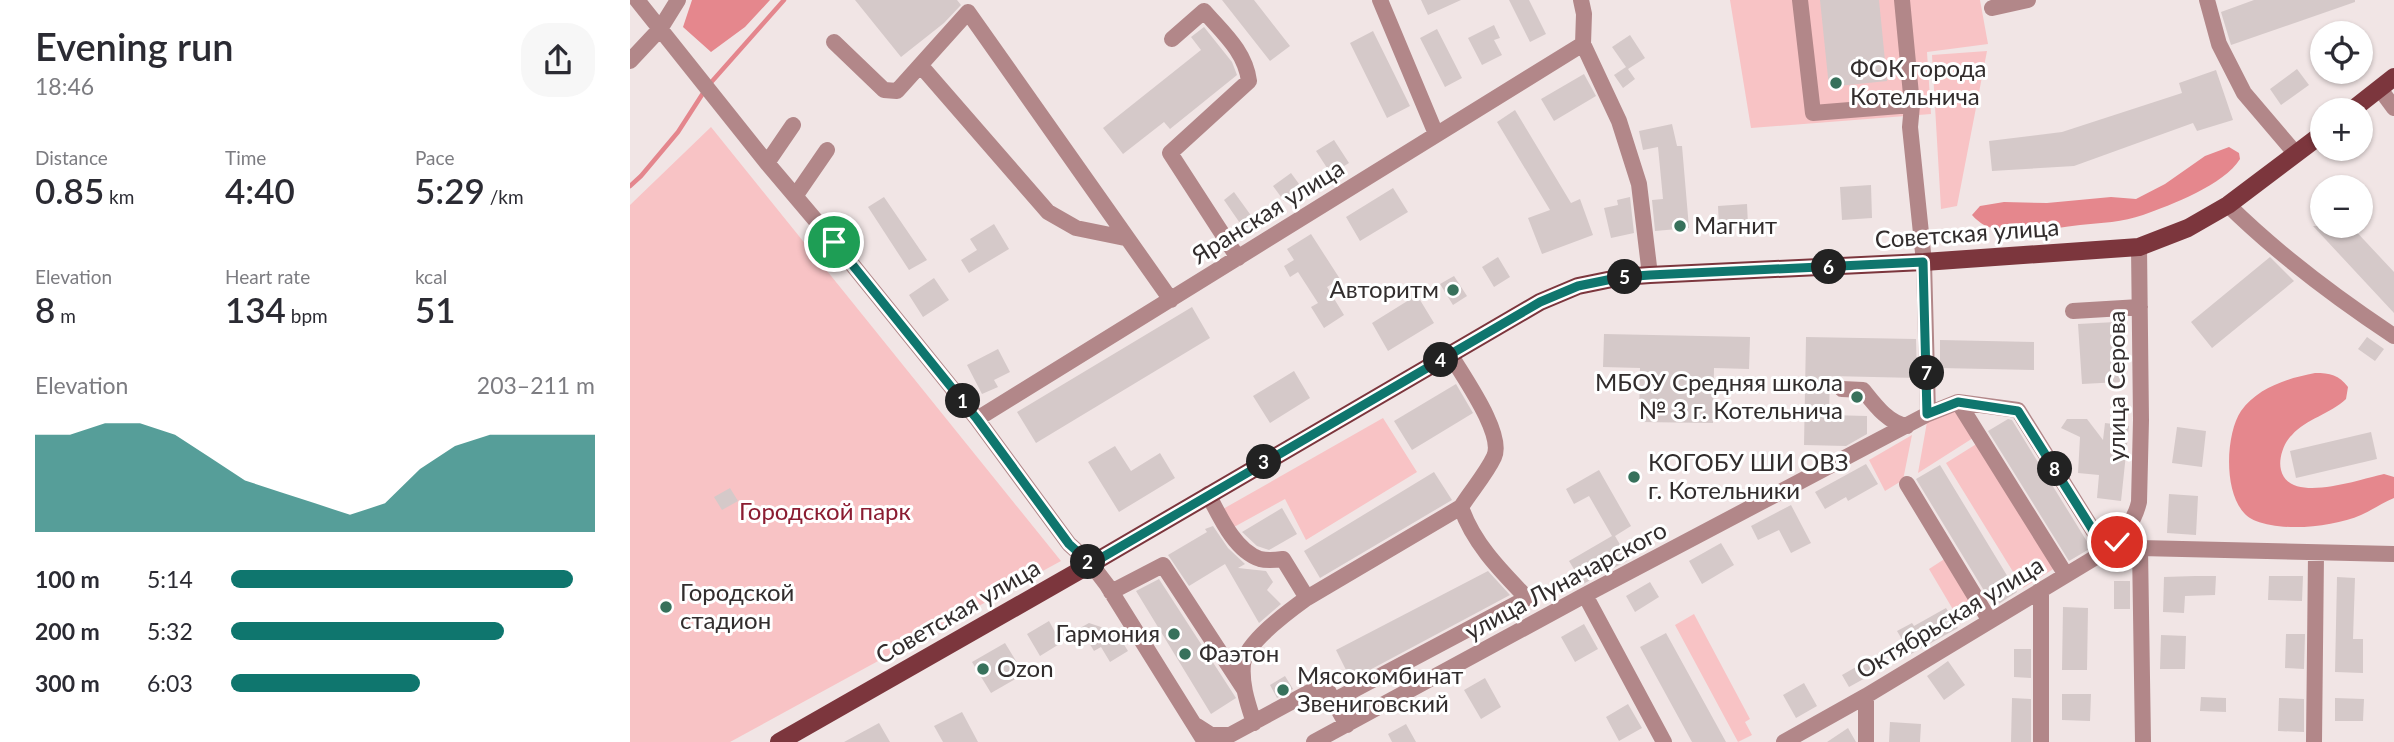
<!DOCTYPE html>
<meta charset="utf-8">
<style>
:root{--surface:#fff;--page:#f7f7f7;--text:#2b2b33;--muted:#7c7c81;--accent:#0f766e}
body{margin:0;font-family:Lato,sans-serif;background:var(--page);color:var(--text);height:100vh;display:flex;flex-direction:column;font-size:26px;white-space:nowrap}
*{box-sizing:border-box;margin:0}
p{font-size:23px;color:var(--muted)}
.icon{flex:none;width:38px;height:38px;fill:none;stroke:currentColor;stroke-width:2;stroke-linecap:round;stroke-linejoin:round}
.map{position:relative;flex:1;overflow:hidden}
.drawer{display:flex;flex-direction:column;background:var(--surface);width:630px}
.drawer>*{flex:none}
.controls{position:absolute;left:1680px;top:21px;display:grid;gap:14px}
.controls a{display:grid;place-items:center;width:63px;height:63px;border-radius:50%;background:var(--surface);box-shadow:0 2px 5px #0004;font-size:35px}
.pin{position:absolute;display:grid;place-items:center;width:60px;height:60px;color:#fff;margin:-30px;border:4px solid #fff;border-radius:50%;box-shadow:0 2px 7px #0007}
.km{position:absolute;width:35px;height:35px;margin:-18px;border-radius:50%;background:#222;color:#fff;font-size:19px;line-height:35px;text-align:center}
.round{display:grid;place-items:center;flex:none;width:74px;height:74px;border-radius:28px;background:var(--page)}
.headline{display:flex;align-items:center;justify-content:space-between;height:119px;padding:0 35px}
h1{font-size:38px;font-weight:600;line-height:52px}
.figures{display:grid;grid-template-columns:repeat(3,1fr);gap:10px;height:119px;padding:7px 35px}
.figures div{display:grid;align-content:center}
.figures b{font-size:35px;font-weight:600}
.figures small{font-size:19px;font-weight:400}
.figures p{font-size:19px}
.chart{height:196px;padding:14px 35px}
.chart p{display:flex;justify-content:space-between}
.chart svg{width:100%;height:126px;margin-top:7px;fill:var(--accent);opacity:.7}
ul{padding:0 35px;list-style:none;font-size:23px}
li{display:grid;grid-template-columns:112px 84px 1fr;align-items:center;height:52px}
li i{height:18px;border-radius:9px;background:var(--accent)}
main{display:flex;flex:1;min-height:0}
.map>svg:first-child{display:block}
.green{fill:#f8c3c5}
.forest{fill:#e5878d}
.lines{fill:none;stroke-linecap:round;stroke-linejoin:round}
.stream{stroke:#e4868d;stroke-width:4.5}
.building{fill:#d5c9c9}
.minor{stroke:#b28789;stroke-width:16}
.major{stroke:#7c363d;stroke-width:18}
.route-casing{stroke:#fff;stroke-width:14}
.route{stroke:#0f766e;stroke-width:9}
.poi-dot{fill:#37715b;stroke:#fff;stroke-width:2.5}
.labels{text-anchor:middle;stroke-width:6;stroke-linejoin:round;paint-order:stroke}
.poi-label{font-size:24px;fill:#322d2d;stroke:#fff;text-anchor:start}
.street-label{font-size:24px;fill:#322d2d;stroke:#fff}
.park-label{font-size:24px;fill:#8b1c31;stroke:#fff}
</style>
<main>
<section class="drawer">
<div class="headline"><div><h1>Evening run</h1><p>18:46</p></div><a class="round"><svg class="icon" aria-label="share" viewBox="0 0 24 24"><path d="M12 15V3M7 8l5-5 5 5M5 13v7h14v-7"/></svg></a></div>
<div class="figures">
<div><p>Distance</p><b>0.85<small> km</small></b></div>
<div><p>Time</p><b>4:40</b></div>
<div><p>Pace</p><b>5:29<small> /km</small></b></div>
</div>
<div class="figures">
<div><p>Elevation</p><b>8<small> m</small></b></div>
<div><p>Heart rate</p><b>134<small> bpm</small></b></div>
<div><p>kcal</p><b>51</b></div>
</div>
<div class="chart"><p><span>Elevation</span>203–211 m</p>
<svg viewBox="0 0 160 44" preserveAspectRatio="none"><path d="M0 44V10L10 10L20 6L30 6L40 10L50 18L60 26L70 30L80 34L90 38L100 34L110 22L120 14L130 10L140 10L150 10L160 10V44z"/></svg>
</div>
<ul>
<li><b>100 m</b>5:14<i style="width:94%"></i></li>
<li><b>200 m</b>5:32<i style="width:75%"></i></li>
<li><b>300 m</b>6:03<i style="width:52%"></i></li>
</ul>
</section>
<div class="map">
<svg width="1764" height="742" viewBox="0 0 1764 742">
<rect width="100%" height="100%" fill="#f1e5e5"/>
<path class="green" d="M1100,0H1350L1358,44L1297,52L1301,114L1121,128Z
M1357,51L1327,206L1311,209L1302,55Z
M81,127L431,561L100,742H0V205Z
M1325,409L1343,438L1288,473L1297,422Z
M753,418L787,472L676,540L655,499L604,527L593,509Z
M1282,435L1273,480L1255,491L1239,460Z
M1348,443L1425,568L1393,588L1316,463Z
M1316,558L1348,612L1331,623L1299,569Z
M1064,614L1120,719L1115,722L1122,735L1108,742L1045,625Z"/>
<path class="forest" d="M62,0H140L115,27L81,52L53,27Z
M1599,147L1609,153L1610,159C1594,185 1541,205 1513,215C1493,222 1471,223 1450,225C1424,228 1396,234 1370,230C1358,228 1350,224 1342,215L1350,206L1374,202L1417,203L1481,197L1506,199L1535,184L1575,156Z
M1685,373C1700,373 1709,375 1718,387L1716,399C1700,414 1676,419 1662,435C1654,442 1648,459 1651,470C1659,505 1730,479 1754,474L1764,477V498C1752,503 1742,510 1731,515C1703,527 1654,532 1626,521C1592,509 1594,436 1611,411C1628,387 1659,378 1685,373Z"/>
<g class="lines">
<path class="stream" d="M0,186L11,176L48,132L77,87L154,0"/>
</g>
<path class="building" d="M225,0H327L331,5L314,23L271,57Z
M592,0H624L660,46L640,61Z
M791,0H831L798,15Z
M879,0H899L916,34L900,42Z
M1190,0H1249L1257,81L1199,87Z
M1624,0H1725V2L1601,45L1591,12Z
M864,25L870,38L864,40L872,55L852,65L838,38Z
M574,27L602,62L607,75L540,129L534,122L493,154L473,128L571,50L561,37Z
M807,29L832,78L815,87L790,38Z
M743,31L780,106L757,118L720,43Z
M1000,35L1015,58L998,69L1005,79L993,88L984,75L996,67L982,47Z
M1667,69L1679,85L1651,105L1640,89Z
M1586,70L1603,120L1567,131L1563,123L1444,166L1362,171L1359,141L1432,132L1552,93L1549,83Z
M954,74L966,96L924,121L911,99Z
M885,110L941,203L950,199L963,235L912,254L898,218L920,210L867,122Z
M1042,124L1047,146H1052L1059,228L1025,231L1022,200L1033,199L1028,147L1013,150L1009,131Z
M704,140L719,163L701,174L686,151Z
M661,173L672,188L654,201L643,186Z
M1241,185L1242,218L1212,220L1210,187Z
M763,188L778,212L730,241L716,217Z
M604,192L625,221L614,229L594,200Z
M254,197L297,260L279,270L238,207Z
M1000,197L1004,233L981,238L974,208L988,205L987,200Z
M1117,204L1118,225L1089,227L1088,206Z
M364,224L379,249L339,273L331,260L347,250L340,239Z
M1683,226H1721L1764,272V313Z
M681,234L710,279L697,287L714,315L694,328L681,307L688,303L668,272L660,277L654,266L664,260L657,249Z
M868,257L880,277L864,287L852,267Z
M1640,257L1664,281L1582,348L1561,322Z
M824,276L837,296L823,305L810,284Z
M304,278L319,300L293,317L279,295Z
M787,295L804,323L758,351L742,323Z
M562,307L580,338L406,443L387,412Z
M1486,322L1490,382L1452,384L1448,324Z
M974,334L1120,337L1119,369L1084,368L1083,423L1009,422L1010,368L973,367Z
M1176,337L1286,339L1287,378L1200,376L1199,415L1237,416V434L1216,446L1174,445Z
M1737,337L1754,349L1745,361L1728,349Z
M1310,340L1404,342V370L1310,368Z
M368,349L380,372L364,380L368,387L352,394L337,365Z
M664,371L680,398L640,423L623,396Z
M826,384L843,413L782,450L764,421Z
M1378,419L1382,420L1461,548L1439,561L1358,431Z
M1437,419H1457L1473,440L1475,423L1499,426L1491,501L1467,498L1469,475L1448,473L1450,437L1431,428Z
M1547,427L1576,431L1572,467L1542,463Z
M1741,432L1747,459L1666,478L1660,451Z
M485,446L501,471L530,453L545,478L489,512L458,462Z
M1236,464L1248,484L1218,501L1216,497L1195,509L1185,492Z
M1310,465L1387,592L1364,607L1286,479Z
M969,470L1001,526L985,536L999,560L953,584L939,561L982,536L959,496L944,504L936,489Z
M804,472L822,500L690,578L674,551Z
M100,488L108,501L92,510L84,497Z
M1539,494L1568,496L1566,535L1537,533Z
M1161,505L1181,543L1161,553L1149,530L1128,540L1121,526Z
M652,508L667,534L639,550L627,546L612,532Z
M583,526L598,548L615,564L608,568L636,571L643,582L637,590L651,604L629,623L595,564L559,586L538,555L577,532L575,529Z
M1091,543L1104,565L1072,584L1059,561Z
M858,571L880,595L721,680L706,650Z
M1565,576H1586L1585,595L1555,596L1554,613L1533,612L1534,577Z
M1639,576H1673L1672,601L1638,600Z
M1707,577L1725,578L1723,639H1733V673L1705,672Z
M529,579L606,698L581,714L506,591Z
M1484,581H1500V609H1484Z
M1020,582L1029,597L1005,612L996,596Z
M1433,607L1458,608L1457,670H1432Z
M1316,608L1328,628L1281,654L1267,631L1282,623L1284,626Z
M419,621L431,643L410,656L397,634Z
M459,623L486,632L498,651L480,662L471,647L464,651L450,628Z
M954,624L968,649L945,662L931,637Z
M1036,633L1096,742H1062L1010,647Z
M1656,634H1675L1674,669L1655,668Z
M1531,635L1556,636L1555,669H1530Z
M375,643L394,674L361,693L342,662Z
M1384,649H1401V678L1384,677Z
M1240,659L1248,671L1219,687L1212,675Z
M1318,661L1335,685L1314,700L1297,676Z
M655,676L663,689L647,698L640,685Z
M855,678L871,707L851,719L834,690Z
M1174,683L1187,706L1166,718L1153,695Z
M1432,694H1461L1460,721L1432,720Z
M1571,697L1596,698V712L1570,711Z
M1382,698L1401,699V742H1381Z
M1649,698L1674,699V732L1648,731Z
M1705,698L1734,699L1733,721H1705Z
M998,704L1012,728L989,741L976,717Z
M332,712L348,742H313L304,726Z
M1260,722L1291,724L1290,742H1259Z
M249,723L260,742H214Z
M776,724L786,742H762L758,734Z
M1218,728L1226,742H1197Z"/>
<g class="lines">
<path class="minor" d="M7,0L137,163L204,242L347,419L439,544L461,564L477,585L575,742
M750,0L806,134
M951,0L954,14L953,44L989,121L1009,184L1020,275
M1170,0L1183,113L1282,105
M1272,0L1282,105L1280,127L1294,262L1298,414
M1577,0L1589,44L1614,93L1666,154
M1362,8L1398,0
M542,39L574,11C593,33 615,51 619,81L540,153L608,258
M204,42L254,90L267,91L338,12L541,300
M0,61L30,29L48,0
M291,66L418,212L446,228L495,238
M1750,89L1764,108
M137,163L163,125
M166,195L197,150
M1598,205C1648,254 1705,297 1764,336
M1443,311L1510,307
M1212,389L1233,390C1245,405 1258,423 1277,426
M1328,402L1388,410L1476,551
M347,419L953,44
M1277,484L1360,621
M578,494C590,517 605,551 630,559C637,561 646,560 653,559L677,598L831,507
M1507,539L1510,548L1513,742
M1487,542L1510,548L1764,554
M1411,590V742
M481,592L533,565L614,689
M955,595L1034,742
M1236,696V742
M703,701L897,598C871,571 843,543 831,507C841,491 856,474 864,457C875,434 832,375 820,354
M624,723C618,704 611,685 613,664C616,642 659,611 677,598
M567,726L581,735H600L687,688L698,691L717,725
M684,742L955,595L1298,414L1328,402L1436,575
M1154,742L1236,696L1476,551C1492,538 1504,523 1509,502L1511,420L1509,247
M1684,742L1686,554"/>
<path class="major" d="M1722,110L1764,77
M149,742L461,564L910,302L948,286L992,277L1020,275L1294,262L1509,247L1558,228L1598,205L1692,134"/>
</g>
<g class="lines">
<defs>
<path id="route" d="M204,242L347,419L439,544L461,564L910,302L948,286L992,277L1020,275L1293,262L1297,414L1328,402L1388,411L1476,551L1487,542"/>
</defs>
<use href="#route" class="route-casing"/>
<use href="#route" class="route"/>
</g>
<g class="poi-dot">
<circle cx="1206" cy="83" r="7"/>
<circle cx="1050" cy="226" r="7"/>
<circle cx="823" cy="290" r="7"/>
<circle cx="1227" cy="397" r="7"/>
<circle cx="1004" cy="477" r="7"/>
<circle cx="36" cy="607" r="7"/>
<circle cx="544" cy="634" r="7"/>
<circle cx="555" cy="654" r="7"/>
<circle cx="353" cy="669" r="7"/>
<circle cx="653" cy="690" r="7"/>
</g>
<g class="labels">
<g class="poi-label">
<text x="1220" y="77">ФОК города<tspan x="1220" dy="28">Котельнича</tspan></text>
<text x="1064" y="234">Магнит</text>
<text x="809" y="298" text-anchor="end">Авторитм</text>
<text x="1213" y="391" text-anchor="end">МБОУ Средняя школа<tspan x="1213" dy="28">№ 3 г. Котельнича</tspan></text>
<text x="1018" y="471">КОГОБУ ШИ ОВЗ<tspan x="1018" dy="28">г. Котельники</tspan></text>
<text x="50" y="601">Городской<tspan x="50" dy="28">стадион</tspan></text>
<text x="530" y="642" text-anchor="end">Гармония</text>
<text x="569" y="662">Фаэтон</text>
<text x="367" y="677">Ozon</text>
<text x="667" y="684">Мясокомбинат<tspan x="667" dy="28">Звениговский</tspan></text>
</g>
<g class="street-label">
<text transform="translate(638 212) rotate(-32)" y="8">Яранская улица</text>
<text transform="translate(1337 234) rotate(-4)" y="8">Советская улица</text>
<text transform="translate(1487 386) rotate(-90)" y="8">улица Серова</text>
<text transform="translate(936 581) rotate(-28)" y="8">улица Луначарского</text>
<text transform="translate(328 612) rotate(-30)" y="8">Советская улица</text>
<text transform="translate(1320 618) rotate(-31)" y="8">Октябрьская улица</text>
</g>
<g class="park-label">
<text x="195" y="520">Городской парк</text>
</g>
</g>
</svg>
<div class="controls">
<a><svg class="icon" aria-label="locate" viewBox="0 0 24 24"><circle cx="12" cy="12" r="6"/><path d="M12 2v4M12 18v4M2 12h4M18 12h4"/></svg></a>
<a>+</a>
<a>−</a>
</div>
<div class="pin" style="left:204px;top:242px;background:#1e9e55"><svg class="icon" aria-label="arrive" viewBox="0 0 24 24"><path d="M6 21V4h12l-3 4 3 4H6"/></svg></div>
<div class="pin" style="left:1487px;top:542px;background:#d93025"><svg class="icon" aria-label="check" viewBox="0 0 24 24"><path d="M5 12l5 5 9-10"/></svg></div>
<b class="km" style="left:333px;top:401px">1</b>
<b class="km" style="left:458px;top:562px">2</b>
<b class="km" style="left:634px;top:462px">3</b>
<b class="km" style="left:811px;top:360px">4</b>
<b class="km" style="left:995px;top:277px">5</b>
<b class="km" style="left:1199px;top:267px">6</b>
<b class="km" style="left:1297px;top:373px">7</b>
<b class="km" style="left:1425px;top:469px">8</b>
</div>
</main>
